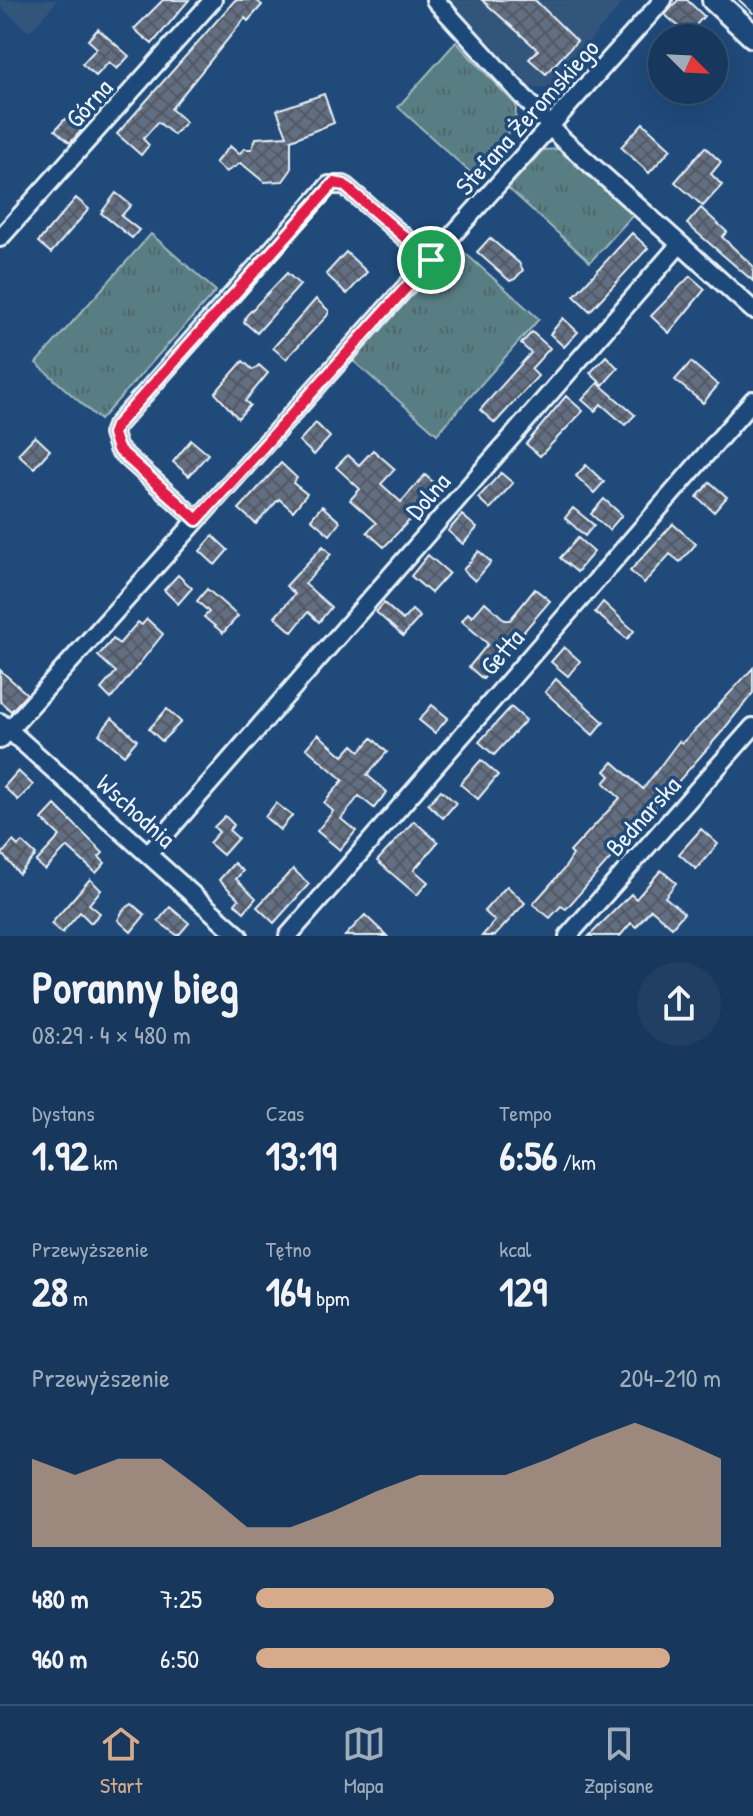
<!DOCTYPE html>
<html lang="pl">
<meta charset="utf-8">
<style>
:root{--surface:#17385c;--page:#203f62;--text:#f1f3f6;--muted:#9eacbb;--line:#365272;--accent:#d6ab8b}
body{margin:0;font-family:"Patrick Hand",sans-serif;background:var(--page);color:var(--text);height:100vh;display:flex;flex-direction:column;font-size:30px;white-space:nowrap}
*{box-sizing:border-box;margin:0}
p{font-size:26px;color:var(--muted)}
.icon{flex:none;width:44px;height:44px;fill:none;stroke:currentColor;stroke-width:2;stroke-linecap:round;stroke-linejoin:round}
.map{position:relative;height:936px;overflow:hidden}
.side{display:flex;flex-direction:column;background:var(--surface);flex:1}
.side>*{flex:none}
.needle{width:52px;rotate:114deg}
.controls{position:absolute;left:648px;top:24px;display:grid;gap:16px}
.controls a{display:grid;place-items:center;width:80px;height:80px;border-radius:50%;background:var(--surface);box-shadow:0 8px 32px #0002,0 0 0 2px var(--line);font-size:40px}
.pin{position:absolute;display:grid;place-items:center;width:68px;height:68px;color:#fff;margin:-34px;border:4px solid #fff;border-radius:50%;box-shadow:0 2px 8px #0007}
.round{display:grid;place-items:center;flex:none;width:84px;height:84px;border-radius:42px;background:var(--page)}
.overview{display:flex;align-items:center;justify-content:space-between;height:136px;padding:0 32px}
h1{font-size:44px;font-weight:800;line-height:60px}
.stats{display:grid;grid-template-columns:repeat(3,1fr);gap:12px;height:136px;padding:8px 32px}
.stats div{display:grid;align-content:center}
.stats b{font-size:40px;font-weight:800}
.stats small{font-size:22px;font-weight:400}
.stats p{font-size:22px}
.chart{height:224px;padding:16px 32px}
.chart p{display:flex;justify-content:space-between}
.chart svg{width:100%;height:144px;margin-top:8px;fill:var(--accent);opacity:.7}
ul{padding:0 32px;list-style:none;font-size:26px}
li{display:grid;grid-template-columns:128px 96px 1fr;align-items:center;height:60px}
li i{height:20px;border-radius:10px;background:var(--accent)}
.menu{display:flex;justify-content:space-around;align-items:center;height:112px;border-top:2px solid var(--line);background:var(--surface);font-size:22px;color:var(--muted)}
.menu a{display:grid;justify-items:center;gap:4px}
.menu .active{color:var(--accent)}
.map>svg:first-child{display:block}
.built{fill:#33557c}
.grass{fill:url(#grass-tufts);stroke:#a0b8be;stroke-width:2}
.building{fill:url(#building-cross-hatch);stroke:#e8f1f8;stroke-width:2}
.lines{fill:none;stroke-linecap:round;stroke-linejoin:round}
.minor-casing{stroke:#e8f1f8;stroke-width:22}
.major-casing{stroke:#e8f1f8;stroke-width:28}
.minor{stroke:#1f4a7a;stroke-width:16}
.major{stroke:#1f4a7a;stroke-width:22}
.tram{stroke:#e8f1f8;stroke-width:2}
.route-casing{stroke:#fff;stroke-width:16}
.route{stroke:#e11d48;stroke-width:10}
.labels{text-anchor:middle;stroke-width:7;stroke-linejoin:round;paint-order:stroke}
.street-label{font-size:26px;fill:#e8f1f8;stroke:#1f4a7a}
</style>
<div class="map">
<svg width="753" height="936" viewBox="0 0 753 936">
<defs>
<pattern id="grass-tufts" width="24" height="20" patternUnits="userSpaceOnUse" patternTransform="scale(2)"><rect width="24" height="20" fill="#587e84"/><path d="M3 7l-1-3M5 7V3M7 7l1-3M15 17l-1-3M17 17v-4M19 17l1-3" fill="none" stroke="#50666a"/></pattern>
<pattern id="building-cross-hatch" width="8" height="8" patternUnits="userSpaceOnUse" patternTransform="scale(2)"><rect width="8" height="8" fill="#626e81"/><path d="M0 0l8 8M0 8l8-8" fill="none" stroke="#535963"/></pattern>
</defs>
<rect width="100%" height="100%" fill="#1f4a7a"/>
<filter id="ink" filterUnits="userSpaceOnUse"><feTurbulence type="fractalNoise" baseFrequency=".0125" numOctaves="2"/><feDisplacementMap in="SourceGraphic" scale="16" xChannelSelector="R" yChannelSelector="G"/><feConvolveMatrix kernelMatrix="1 2 1 2 8 2 1 2 1" color-interpolation-filters="sRGB"/></filter>
<g filter="url(#ink)">
<path class="built" d="M0,0H58L29,32L0,6Z
M449,0H625L549,88L531,87Z"/>
<path class="grass" d="M456,42L516,105L515,125L472,174L398,107Z
M559,149L633,215L590,262L508,188L543,150Z
M151,234L216,291L100,420L36,363Z
M456,245L539,319L437,434L352,360Z"/>
<path class="building" d="M163,0H189L152,44L134,29Z
M235,0H256L262,5L248,21L245,18L171,109L186,122L174,135L158,122L143,139L149,145L141,155L117,134Z
M482,0H535L577,41L546,74L529,59L538,50Z
M678,0H687L704,16L688,34L665,15Z
M98,29L129,56L117,69L109,62L96,76L82,64L97,48L88,40Z
M324,94L334,123L291,140V170L283,181L264,182L241,163L226,172L215,163L230,146L239,154L244,149H252L256,138L287,136L277,110Z
M67,117L81,131L70,143L55,130Z
M643,123L671,149L649,173L621,147Z
M705,147L721,162L711,174L722,185L703,206L675,182Z
M116,193L131,205L121,216L139,230L132,238L101,213Z
M76,198L89,209L51,253L38,242Z
M701,208L727,232L722,237L753,266V281L687,224Z
M632,233L648,248L590,311L574,296Z
M490,238L519,263L523,270L515,279L510,281L477,252Z
M346,252L367,272L347,294L326,274Z
M287,273L300,285L257,333L244,322L246,316Z
M690,276L705,289L669,333L651,316Z
M316,299L329,311L327,316L286,359L273,348Z
M563,318L578,332L564,347L550,334Z
M532,332L550,348L531,369L538,376L495,423L480,410L531,353L521,344Z
M606,356L618,368L603,385L590,373Z
M243,361L253,370L259,365L268,373L245,401L250,405L238,418L215,393Z
M691,362L718,385L703,403L675,380Z
M598,383L635,415L625,425L601,404L595,411L582,400Z
M566,396L583,411L540,456L526,444Z
M316,423L330,437L314,455L299,441Z
M35,436L50,450L34,468L18,454Z
M191,440L208,454L189,476L173,462Z
M373,450L395,469L381,484L401,502L425,475L440,488L384,547L367,532L376,523L350,500L360,489L336,467L348,455L359,465Z
M281,463L297,478L293,483L307,494L293,511L279,499L256,524L239,509Z
M586,465L604,482L594,493L576,476Z
M501,473L513,483L490,509L478,498Z
M710,482L727,497L714,512L697,497Z
M604,499L622,515L609,530L591,514Z
M322,506L340,522L330,535L311,519Z
M573,508L594,525L585,536L565,518Z
M462,515L477,528L463,544L448,531Z
M673,524L696,544L680,562L670,554L644,583L630,571Z
M213,536L228,550L215,565L200,551Z
M578,538L594,552L577,572L560,558Z
M323,546L331,554L305,584L331,607L319,622L308,612L292,632L275,617L295,594L286,586Z
M479,551L491,562L475,581L463,570Z
M428,555L449,573L431,593L411,576Z
M178,575L192,588L178,604L164,590Z
M207,589L238,616L223,633L204,617L209,612L197,601Z
M535,589L550,601L483,679L469,667L488,644L462,621L468,613L472,617L485,602L505,620H510Z
M603,602L634,631L627,639L595,612Z
M384,603L403,620L412,610L420,617L403,636L376,612Z
M147,619L163,634L111,699L101,689L116,672L98,656L113,639L119,644L138,622L142,625Z
M564,647L580,661L568,676L551,662Z
M753,668V693L720,734L566,909L561,906L550,918L533,904L564,869L573,855L570,852L620,798L604,783L610,776L605,771L613,762L643,789L679,741L682,743L704,721Z
M0,670L27,694L11,711L0,701Z
M556,679L604,722L593,735L545,692Z
M432,705L448,718L435,733L419,720Z
M511,707L526,720L494,755L479,742Z
M167,709L181,722L162,741L149,729Z
M112,718L137,740L124,755L99,734Z
M318,734L343,756L353,745L360,751L372,738L387,752L367,775L387,792L374,808L359,796L341,819L356,831L340,850L317,831L333,811L324,803L343,780L306,748Z
M481,760L498,775L478,799L460,784Z
M18,771L33,785L18,800L4,787Z
M441,790L456,803L443,818L428,804Z
M276,803L292,816L280,830L265,817Z
M55,805L103,853L99,857L105,863L96,873L67,847L45,870L36,862L60,836L42,819Z
M225,816L234,825L229,830L238,838L223,855L209,843L219,832L214,827Z
M414,821L438,842L414,870L428,882L417,895L377,861Z
M701,829L718,844L696,869L679,854Z
M13,841L18,846L22,842L36,855L19,874L2,854Z
M234,863L243,871L236,879L256,898L244,912L235,904L239,899L219,880Z
M293,869L309,884L274,923L257,907Z
M661,870L676,883L665,897L684,913L672,927L651,909L636,927L631,923L620,936H589L631,894L636,899Z
M90,879L101,890L89,904L100,913L91,923L80,912L62,933L51,924Z
M507,886L525,903L495,936H482L495,921L484,911Z
M132,904L145,915L131,932L118,920L123,910Z
M170,907L189,923L178,936L158,921Z
M365,915L387,936H345Z"/>
<g class="lines">
<defs>
<path id="minor" d="M435,0L561,138L680,244
M0,238L213,0
M197,520L118,449L113,434L116,426L329,185H344L431,260
M0,722L239,936
M0,740L663,0
M148,854L680,244L753,310
M288,936L753,400
M568,936L753,727"/>
<path id="major" d="M714,0L753,36"/>
</defs>
<use href="#minor" class="minor-casing"/>
<use href="#major" class="major-casing"/>
<use href="#minor" class="minor"/>
<use href="#major" class="major"/>
<path class="tram" d="M739,0L753,13"/>
</g>
</g>
<g class="lines" filter="url(#ink)">
<defs>
<path id="route" d="M334,183L344,185L431,260L197,520L118,449L113,434L116,426Z"/>
</defs>
<use href="#route" class="route-casing"/>
<use href="#route" class="route"/>
</g>
<g class="labels">
<g class="street-label">
<text transform="translate(89 103) rotate(-48)" y="9">Górna</text>
<text transform="translate(527 117) rotate(-48)" y="9">Stefana Żeromskiego</text>
<text transform="translate(428 496) rotate(-49)" y="9">Dolna</text>
<text transform="translate(502 652) rotate(-49)" y="9">Getta</text>
<text transform="translate(136 811) rotate(42)" y="9">Wschodnia</text>
<text transform="translate(643 816) rotate(-48)" y="9">Bednarska</text>
</g>
</g>
</svg>
<div class="controls">
<a><svg class="needle" viewBox="-14 -14 28 28"><path d="M0-13l5 13h-10z" fill="#e53935"/><path d="M0 13l5-13h-10z" fill="#9eacbb"/></svg></a>
</div>
<div class="pin" style="left:431px;top:260px;background:#1e9e55"><svg class="icon" aria-label="arrive" viewBox="0 0 24 24"><path d="M6 21V4h12l-3 4 3 4H6"/></svg></div>
</div>
<section class="side">
<div class="overview"><div><h1>Poranny bieg</h1><p>08:29 · 4 × 480 m</p></div><a class="round"><svg class="icon" aria-label="share" viewBox="0 0 24 24"><path d="M12 15V3M7 8l5-5 5 5M5 13v7h14v-7"/></svg></a></div>
<div class="stats">
<div><p>Dystans</p><b>1.92<small> km</small></b></div>
<div><p>Czas</p><b>13:19</b></div>
<div><p>Tempo</p><b>6:56<small> /km</small></b></div>
</div>
<div class="stats">
<div><p>Przewyższenie</p><b>28<small> m</small></b></div>
<div><p>Tętno</p><b>164<small> bpm</small></b></div>
<div><p>kcal</p><b>129</b></div>
</div>
<div class="chart"><p><span>Przewyższenie</span>204–210 m</p>
<svg viewBox="0 0 160 44" preserveAspectRatio="none"><path d="M0 44V17L10 22L20 17L30 17L40 27L50 38L60 38L70 33L80 27L90 22L100 22L110 22L120 17L130 11L140 6L150 11L160 17V44z"/></svg>
</div>
<ul>
<li><b>480 m</b>7:25<i style="width:64%"></i></li>
<li><b>960 m</b>6:50<i style="width:89%"></i></li>
</ul>
</section>
<nav class="menu">
<a class="active"><svg class="icon" aria-label="home" viewBox="0 0 24 24"><path d="M3 11l9-7 9 7M6 9v11h12V9"/></svg>Start</a>
<a><svg class="icon" aria-label="map" viewBox="0 0 24 24"><path d="M3 6l6-2 6 2 6-2v14l-6 2-6-2-6 2zM9 4v14M15 6v14"/></svg>Mapa</a>
<a><svg class="icon" aria-label="saved" viewBox="0 0 24 24"><path d="M7 4h10v16l-5-4-5 4z"/></svg>Zapisane</a>
</nav>
